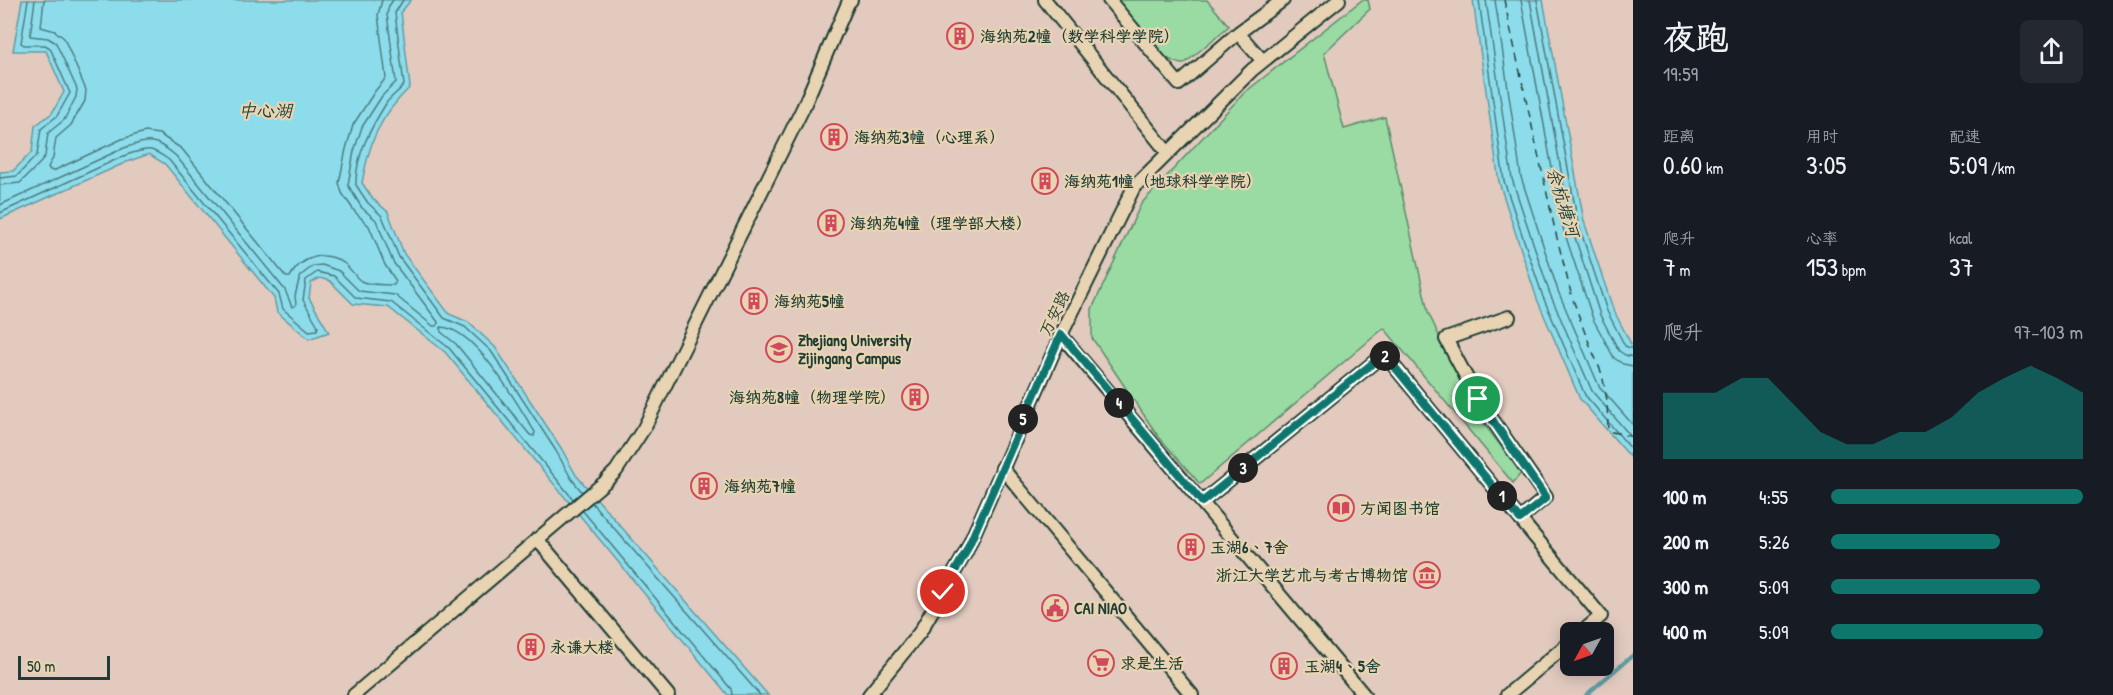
<!DOCTYPE html>
<html lang="zh">
<meta charset="utf-8">
<style>
:root{--surface:#171b24;--page:#242831;--text:#f1f3f6;--muted:#9ea1a6;--accent:#0f766e}
body{margin:0;font-family:"Patrick Hand","LXGW WenKai TC",sans-serif;background:var(--page);color:var(--text);height:100vh;display:flex;flex-direction:column;font-size:22px;white-space:nowrap}
*{box-sizing:border-box;margin:0}
p{font-size:20px;color:var(--muted)}
.icon{flex:none;width:33px;height:33px;fill:none;stroke:currentColor;stroke-width:2;stroke-linecap:round;stroke-linejoin:round}
.map{position:relative;flex:1;overflow:hidden}
.side{display:flex;flex-direction:column;background:var(--surface);width:480px}
.side>*{flex:none}
.needle{width:39px;rotate:230deg}
.tools{position:absolute;left:1560px;top:622px;display:grid;gap:12px}
.tools a{display:grid;place-items:center;width:54px;height:54px;border-radius:9px;background:var(--surface);box-shadow:0 3px 15px #0003;font-size:30px}
.scale{position:absolute;left:18px;bottom:15px;width:92px;box-sizing:border-box;padding-left:6px;border:3px solid #1f3d34;border-top:0;font-size:16px;line-height:21px;white-space:nowrap;color:#1f3d34;-webkit-text-stroke:4px #e8d4b2;paint-order:stroke}
.pin{position:absolute;display:grid;place-items:center;width:51px;height:51px;color:#fff;margin:-26px;border:3px solid #fff;border-radius:50%;box-shadow:0 2px 6px #0007}
.km{position:absolute;width:30px;height:30px;margin:-15px;border-radius:50%;background:#222;color:#fff;font-size:16px;line-height:30px;text-align:center}
.round{display:grid;place-items:center;flex:none;width:63px;height:63px;border-radius:9px;background:var(--page)}
.summary{display:flex;align-items:center;justify-content:space-between;height:102px;padding:0 30px}
h1{font-size:33px;font-weight:600;line-height:45px}
.figures{display:grid;grid-template-columns:repeat(3,1fr);gap:9px;height:102px;padding:6px 30px}
.figures div{display:grid;align-content:center}
.figures b{font-size:26px;font-weight:600}
.figures small{font-size:16px;font-weight:400}
.figures p{font-size:16px}
.chart{height:168px;padding:12px 30px}
.chart p{display:flex;justify-content:space-between}
.chart svg{width:100%;height:108px;margin-top:6px;fill:var(--accent);opacity:.7}
ul{padding:0 30px;list-style:none;font-size:20px}
li{display:grid;grid-template-columns:96px 72px 1fr;align-items:center;height:45px}
li i{height:15px;border-radius:8px;background:var(--accent)}
main{display:flex;flex:1;min-height:0}
.map>svg:first-child{display:block}
.green{fill:#9adaa3;stroke:#5c8c6c;stroke-width:1.5}
.water{fill:#8ddcec;stroke:#619ca2;stroke-width:1.5}
.lines{fill:none;stroke-linecap:round;stroke-linejoin:round}
.shore{stroke:#4b7d7e;stroke-width:1.5}
.stream{stroke:#619ca2;stroke-width:4}
.ferry{stroke:#24453d;stroke-width:1.5;stroke-dasharray:8 6;stroke-linecap:butt}
.minor-casing{stroke:#1f3d34;stroke-width:16}
.minor{stroke:#e8d4b2;stroke-width:12}
.route-casing{stroke:#fff;stroke-width:12}
.route{stroke:#0f766e;stroke-width:8}
.labels{text-anchor:middle;stroke-width:4.5;stroke-linejoin:round;paint-order:stroke}
.poi-label{font-size:16px;font-weight:bold;fill:#1f3d34;stroke:#e8d4b2;text-anchor:start}
.street-label{font-size:16px;fill:#1f3d34;stroke:#e8d4b2}
.water-label{font-size:18px;font-style:italic;fill:#24453d;stroke:#e8d4b2}
</style>
<main>
<div class="map">
<svg width="1633" height="695" viewBox="0 0 1633 695">
<rect width="100%" height="100%" fill="#e2cabf"/>
<filter id="ink" filterUnits="userSpaceOnUse"><feTurbulence type="fractalNoise" baseFrequency=".0167" numOctaves="2"/><feDisplacementMap in="SourceGraphic" scale="12" xChannelSelector="R" yChannelSelector="G"/><feConvolveMatrix kernelMatrix="1 2 1 2 8 2 1 2 1" color-interpolation-filters="sRGB"/></filter>
<g filter="url(#ink)">
<path class="green" d="M1117,0H1207L1229,26L1184,64C1161,65 1131,17 1117,0Z
M1362,0H1368L1370,9L1324,53L1344,129L1385,117L1428,312L1473,409L1521,473L1513,483L1384,328L1200,484L1158,436L1092,338V309L1141,204L1244,93Z"/>
<path class="water" d="M22,0H411L401,12L410,87C379,118 370,140 362,183L373,199L388,212L404,254L449,314L468,322L495,347L561,448L576,475L768,695H728L445,352L388,307L353,304L330,281L320,278L311,283L309,298L329,332L309,339L277,312L274,298L165,164L149,154L129,161L0,219V172L13,171L32,152L35,126L52,113L64,92L46,51H13Z
M1473,0H1543L1584,221L1613,309L1633,348V460L1580,399L1537,299L1499,182Z"/>
<g class="lines">
<path class="shore" d="M44,0L41,27L55,31L64,38L86,90L85,101L71,125L56,138L53,158L48,167L50,170L53,171L122,139L145,132L159,134L182,149L286,277H290C301,256 326,249 345,264C351,269 355,277 361,281C369,286 385,284 394,285L396,281L385,265L369,226L355,212L342,193L339,183L346,149L353,125L375,91L386,78L378,15L382,0
M403,0L395,13L404,85C399,91 392,96 387,102C372,126 355,155 356,185L368,203L382,216L399,257L444,318L465,327L491,351L556,451L571,478L582,492
M1479,0L1504,181L1543,297L1585,395L1633,451
M1486,0L1512,179L1550,294L1592,391L1633,439
M1495,0L1521,177L1558,291L1599,386L1633,425
M1521,0L1563,228L1593,319L1614,358L1623,364L1633,366
M1530,0L1571,225L1600,315L1619,351L1625,355L1633,357
M1537,0L1578,223L1607,311L1625,346L1633,349
M0,178L17,176L37,155L41,129L57,116L70,93L50,48L45,45H24L21,43L28,0
M0,185L20,183L41,162L45,156L48,133L64,120L76,97L77,89L56,43L48,38L30,36L35,0
M0,205L124,148C149,140 154,137 176,156L285,290L292,307L296,305L295,296L300,276L313,266L322,265L339,271L359,291L395,295L433,326H437L438,322L393,262L376,220L362,208L348,185L354,151L362,127L382,96L396,82L387,14L389,6L393,0
M0,213L126,155C149,148 149,146 169,160L279,294L283,309L309,331L317,330L318,326L303,300L306,280L317,272L334,276L356,298L391,302L449,348L573,499
M441,327C476,328 517,404 535,432L534,436L530,435L456,344L441,332Z
M592,503L760,695
M583,511L731,689L732,695"/>
<path class="stream" d="M1586,695L1633,655"/>
<path class="ferry" d="M1504,0L1555,230L1572,297L1585,333L1602,374L1607,400L1608,431L1633,437"/>
<defs>
<path id="minor" d="M1045,0L1168,153
M1109,0L1179,84L1238,33L1283,0
M1238,33L1263,61
M1509,317L1446,339L1478,399L1546,497L1520,519L1601,616L1581,633
M1061,335L1364,695
M1002,468L1192,695
M1202,502L1384,354L1520,519
M537,539L668,695
M354,695L605,482L616,471L644,428L803,108L848,3L851,0
M869,695L920,632L966,552L1061,335L1134,187L1252,70L1339,0
M1507,695L1570,642"/>
</defs>
<use href="#minor" class="minor-casing"/>
<use href="#minor" class="minor"/>
</g>
</g>
<g class="lines" filter="url(#ink)">
<defs>
<path id="route" d="M943,592L966,552L1061,334L1202,502L1384,354L1520,519L1546,498L1478,399"/>
</defs>
<use href="#route" class="route-casing"/>
<use href="#route" class="route"/>
</g>
<defs>
<symbol id="building-ring" viewBox="-11 -11 22 22"><circle r="9.5" fill="#e8d4b2" stroke="#d1495b" stroke-width="1.5"/><path d="M-4-6H4V6H1V3H-1V6H-4ZM-2.5-4.3h1.7v1.8h-1.7ZM.8-4.3h1.7v1.8H.8ZM-2.5-1h1.7V.8h-1.7ZM.8-1h1.7V.8H.8Z" fill="#d1495b"/></symbol>
<symbol id="university-ring" viewBox="-11 -11 22 22"><circle r="9.5" fill="#e8d4b2" stroke="#d1495b" stroke-width="1.5"/><path d="M0-5L7-2L0 1L-7-2ZM-4 1L0 2.5L4 1V4Q0 6-4 4Z" fill="#d1495b"/></symbol>
<symbol id="library-ring" viewBox="-11 -11 22 22"><circle r="9.5" fill="#e8d4b2" stroke="#d1495b" stroke-width="1.5"/><path d="M-6-4Q-3-5.5-.7-3.5V5Q-3 3-6 4ZM6-4Q3-5.5 .7-3.5V5Q3 3 6 4Z" fill="#d1495b"/></symbol>
<symbol id="museum-ring" viewBox="-11 -11 22 22"><circle r="9.5" fill="#e8d4b2" stroke="#d1495b" stroke-width="1.5"/><path d="M0-6L6-3V-2H-6V-3ZM-5-1h2V3h-2ZM-1-1h2V3h-2ZM3-1h2V3H3ZM-6 4H6V6H-6Z" fill="#d1495b"/></symbol>
<symbol id="civic-ring" viewBox="-11 -11 22 22"><circle r="9.5" fill="#e8d4b2" stroke="#d1495b" stroke-width="1.5"/><path d="M-.6-6.5H3V-4.5H.6V-3L4-1V1h2V6H-6V1h2V-1L-.6-3ZM-1.2 2.5V6h2.4V2.5Z" fill="#d1495b"/></symbol>
<symbol id="supermarket-ring" viewBox="-11 -11 22 22"><circle r="9.5" fill="#e8d4b2" stroke="#d1495b" stroke-width="1.5"/><path d="M-6-5.5h2.5l.6 2H6L4.5 2H-2.5L-4.4-4H-6ZM-1.5 3.2a1.3 1.3 0 1 0 .1 0ZM3 3.2a1.3 1.3 0 1 0 .1 0Z" fill="#d1495b"/></symbol>
</defs>
<g fill-rule="evenodd">
<use href="#building-ring" x="945" y="21" width="30" height="30"/>
<use href="#building-ring" x="819" y="122" width="30" height="30"/>
<use href="#building-ring" x="1030" y="166" width="30" height="30"/>
<use href="#building-ring" x="816" y="208" width="30" height="30"/>
<use href="#building-ring" x="739" y="286" width="30" height="30"/>
<use href="#university-ring" x="764" y="334" width="30" height="30"/>
<use href="#building-ring" x="900" y="382" width="30" height="30"/>
<use href="#building-ring" x="689" y="471" width="30" height="30"/>
<use href="#library-ring" x="1326" y="493" width="30" height="30"/>
<use href="#building-ring" x="1176" y="532" width="30" height="30"/>
<use href="#museum-ring" x="1412" y="560" width="30" height="30"/>
<use href="#civic-ring" x="1040" y="593" width="30" height="30"/>
<use href="#building-ring" x="516" y="632" width="30" height="30"/>
<use href="#supermarket-ring" x="1086" y="648" width="30" height="30"/>
<use href="#building-ring" x="1269" y="651" width="30" height="30"/>
</g>
<g class="labels">
<g class="poi-label">
<text x="980" y="42">海纳苑2幢（数学科学学院）</text>
<text x="854" y="143">海纳苑3幢（心理系）</text>
<text x="1064" y="187">海纳苑1幢（地球科学学院）</text>
<text x="850" y="229">海纳苑4幢（理学部大楼）</text>
<text x="774" y="307">海纳苑5幢</text>
<text x="798" y="346">Zhejiang University<tspan x="798" dy="18">Zijingang Campus</tspan></text>
<text x="896" y="403" text-anchor="end">海纳苑8幢（物理学院）</text>
<text x="724" y="492">海纳苑7幢</text>
<text x="1360" y="514">方闻图书馆</text>
<text x="1210" y="553">玉湖6、7舍</text>
<text x="1408" y="581" text-anchor="end">浙江大学艺术与考古博物馆</text>
<text x="1074" y="614">CAI NIAO</text>
<text x="550" y="653">永谦大楼</text>
<text x="1120" y="669">求是生活</text>
<text x="1304" y="672">玉湖4、5舍</text>
</g>
<g class="street-label">
<text transform="translate(1054 313) rotate(-64)" y="6">万安路</text>
</g>
<g class="water-label">
<text x="265" y="117">中心湖</text>
<text transform="translate(1563 202) rotate(73)" y="6">余杭塘河</text>
</g>
</g>
</svg>
<div class="tools">
<a><svg class="needle" viewBox="-14 -14 28 28"><path d="M0-13l5 13h-10z" fill="#e53935"/><path d="M0 13l5-13h-10z" fill="#9ea1a6"/></svg></a>
</div>
<div class="scale">50 m</div>
<div class="pin" style="left:1478px;top:399px;background:#1e9e55"><svg class="icon" aria-label="arrive" viewBox="0 0 24 24"><path d="M6 21V4h12l-3 4 3 4H6"/></svg></div>
<div class="pin" style="left:943px;top:592px;background:#d93025"><svg class="icon" aria-label="check" viewBox="0 0 24 24"><path d="M5 12l5 5 9-10"/></svg></div>
<b class="km" style="left:1502px;top:496px">1</b>
<b class="km" style="left:1385px;top:356px">2</b>
<b class="km" style="left:1243px;top:468px">3</b>
<b class="km" style="left:1119px;top:403px">4</b>
<b class="km" style="left:1023px;top:419px">5</b>
</div>
<section class="side">
<div class="summary"><div><h1>夜跑</h1><p>19:59</p></div><a class="round"><svg class="icon" aria-label="share" viewBox="0 0 24 24"><path d="M12 15V3M7 8l5-5 5 5M5 13v7h14v-7"/></svg></a></div>
<div class="figures">
<div><p>距离</p><b>0.60<small> km</small></b></div>
<div><p>用时</p><b>3:05</b></div>
<div><p>配速</p><b>5:09<small> /km</small></b></div>
</div>
<div class="figures">
<div><p>爬升</p><b>7<small> m</small></b></div>
<div><p>心率</p><b>153<small> bpm</small></b></div>
<div><p>kcal</p><b>37</b></div>
</div>
<div class="chart"><p><span>爬升</span>97–103 m</p>
<svg viewBox="0 0 160 44" preserveAspectRatio="none"><path d="M0 44V17L10 17L20 17L30 11L40 11L50 22L60 33L70 38L80 38L90 33L100 33L110 27L120 17L130 11L140 6L150 11L160 17V44z"/></svg>
</div>
<ul>
<li><b>100 m</b>4:55<i style="width:100%"></i></li>
<li><b>200 m</b>5:26<i style="width:67%"></i></li>
<li><b>300 m</b>5:09<i style="width:83%"></i></li>
<li><b>400 m</b>5:09<i style="width:84%"></i></li>
</ul>
</section>
</main>
